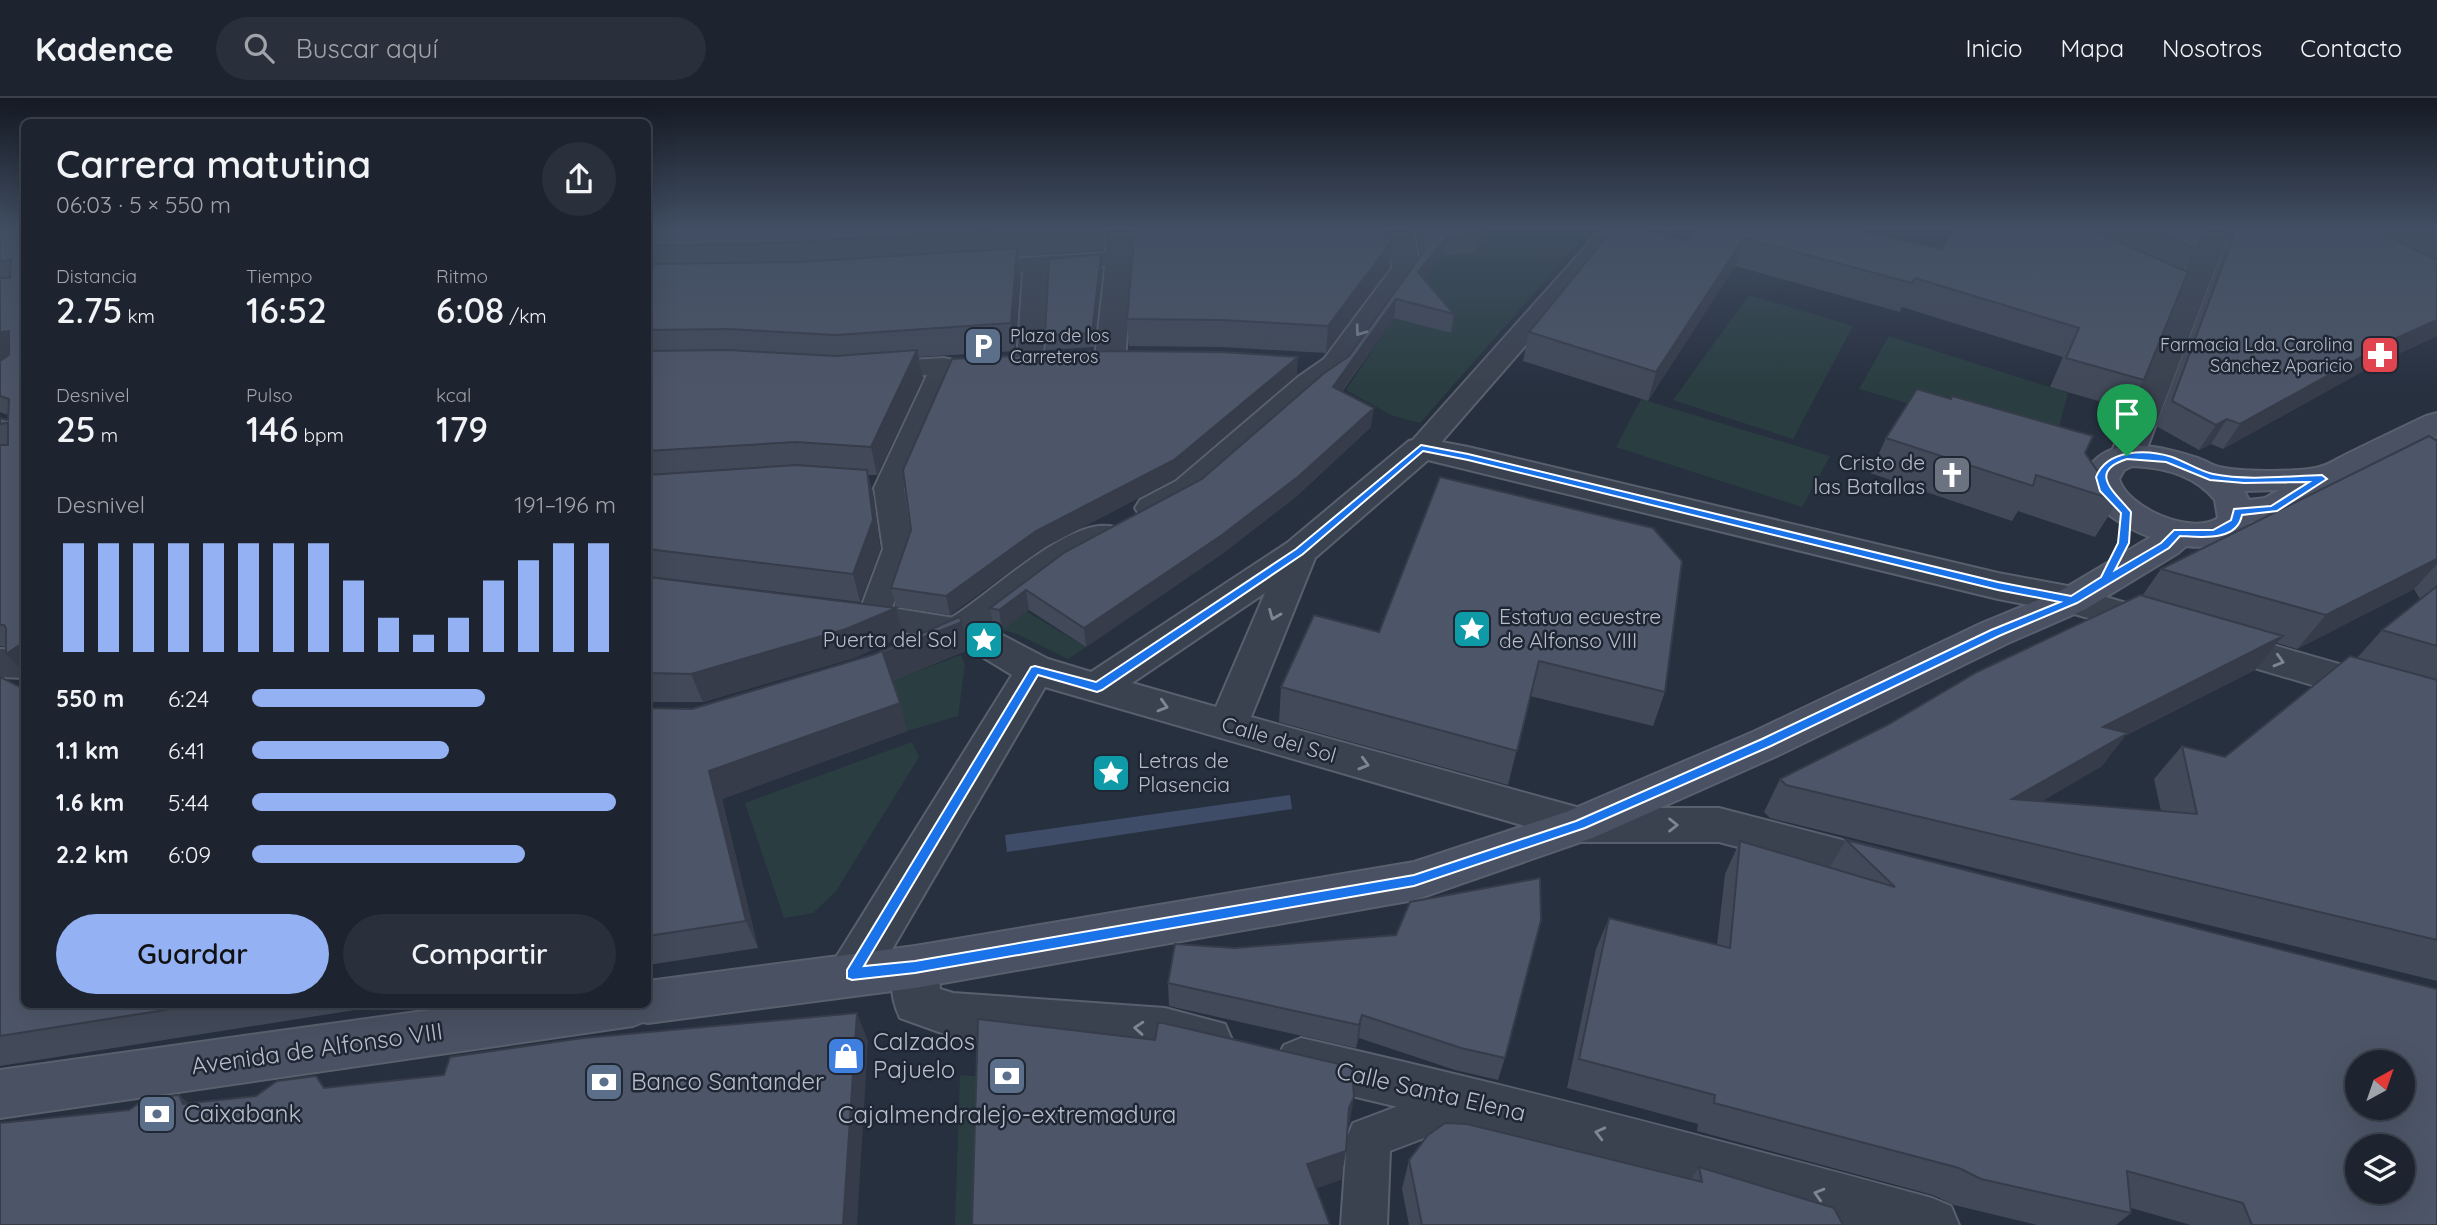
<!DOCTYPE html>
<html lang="es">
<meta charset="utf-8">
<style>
:root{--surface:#1d242f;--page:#2a303b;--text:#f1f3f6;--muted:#a0a4aa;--line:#3b414b;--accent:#93b1f3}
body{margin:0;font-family:Quicksand,sans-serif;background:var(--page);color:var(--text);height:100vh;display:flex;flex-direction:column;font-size:26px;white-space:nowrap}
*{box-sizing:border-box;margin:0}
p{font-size:23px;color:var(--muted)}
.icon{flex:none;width:38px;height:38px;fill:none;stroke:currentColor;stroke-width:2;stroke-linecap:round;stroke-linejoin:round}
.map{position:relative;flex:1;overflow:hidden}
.panel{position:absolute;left:21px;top:21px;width:630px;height:889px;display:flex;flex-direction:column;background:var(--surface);border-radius:10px;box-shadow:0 7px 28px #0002,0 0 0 2px var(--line)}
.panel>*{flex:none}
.needle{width:46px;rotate:40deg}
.buttons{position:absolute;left:2345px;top:952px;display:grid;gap:14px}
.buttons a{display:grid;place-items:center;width:70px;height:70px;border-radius:50%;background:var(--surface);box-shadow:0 7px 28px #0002,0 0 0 2px var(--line);font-size:35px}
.pin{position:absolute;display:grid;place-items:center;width:60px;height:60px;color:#fff;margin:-72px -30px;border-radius:50% 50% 50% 0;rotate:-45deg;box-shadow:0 0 7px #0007}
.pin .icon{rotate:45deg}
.round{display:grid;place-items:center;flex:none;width:74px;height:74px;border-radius:37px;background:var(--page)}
.summary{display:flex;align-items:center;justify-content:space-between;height:119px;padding:0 35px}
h1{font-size:38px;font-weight:600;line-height:52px}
.figures{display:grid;grid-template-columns:repeat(3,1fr);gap:10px;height:119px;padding:7px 35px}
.figures div{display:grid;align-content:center}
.figures b{font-size:35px;font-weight:600}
.figures small{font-size:19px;font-weight:400}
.figures p{font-size:19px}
.chart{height:196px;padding:14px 35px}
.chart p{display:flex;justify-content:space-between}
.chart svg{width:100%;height:126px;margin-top:7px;stroke:var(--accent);stroke-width:6}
.cta{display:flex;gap:14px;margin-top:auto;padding:14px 35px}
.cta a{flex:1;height:80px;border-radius:42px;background:var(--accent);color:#111;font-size:28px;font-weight:600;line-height:80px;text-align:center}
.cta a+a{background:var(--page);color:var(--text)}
ul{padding:0 35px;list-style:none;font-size:23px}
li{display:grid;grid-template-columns:112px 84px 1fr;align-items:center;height:52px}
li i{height:18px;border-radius:9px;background:var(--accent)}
header{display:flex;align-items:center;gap:42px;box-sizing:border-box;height:98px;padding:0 35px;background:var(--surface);border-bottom:2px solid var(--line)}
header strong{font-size:33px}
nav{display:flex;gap:38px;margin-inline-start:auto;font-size:24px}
.search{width:490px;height:63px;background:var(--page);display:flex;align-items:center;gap:18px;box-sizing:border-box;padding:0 24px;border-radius:38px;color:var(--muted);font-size:26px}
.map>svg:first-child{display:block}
.green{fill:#2a3e41}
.water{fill:#3e4c67}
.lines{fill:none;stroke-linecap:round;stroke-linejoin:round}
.pedestrian-casing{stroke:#59606d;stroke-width:4}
.minor-casing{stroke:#59606d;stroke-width:4}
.secondary-casing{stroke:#59606d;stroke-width:4}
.pedestrian{fill:#3b424f;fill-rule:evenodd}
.minor{fill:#3b424f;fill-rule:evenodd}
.secondary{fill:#495162;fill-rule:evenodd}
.wall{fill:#424a59;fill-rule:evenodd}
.shaded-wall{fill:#363c49}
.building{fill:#4d5668;stroke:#363c49;stroke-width:2;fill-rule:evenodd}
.oneway{stroke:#7f8693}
.route{fill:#1a73e8;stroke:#fff;stroke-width:2;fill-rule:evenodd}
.labels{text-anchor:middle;stroke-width:5;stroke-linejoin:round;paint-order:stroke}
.far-poi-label{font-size:18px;fill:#b7bdca;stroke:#202734;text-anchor:start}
.poi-label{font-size:21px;fill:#b7bdca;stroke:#202734;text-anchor:end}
.street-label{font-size:21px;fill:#b7bdca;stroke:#202734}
.near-poi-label{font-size:24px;fill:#b7bdca;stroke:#202734;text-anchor:start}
.near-street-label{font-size:24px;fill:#b7bdca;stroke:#202734}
</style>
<header>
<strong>Kadence</strong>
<div class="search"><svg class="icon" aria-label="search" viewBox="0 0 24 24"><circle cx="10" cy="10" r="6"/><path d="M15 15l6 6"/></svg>Buscar aquí</div>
<nav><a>Inicio</a><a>Mapa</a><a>Nosotros</a><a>Contacto</a></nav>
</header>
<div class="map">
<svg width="2437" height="1127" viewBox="0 0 2437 1127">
<rect width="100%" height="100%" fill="#27303f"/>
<path class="green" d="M1441,131H1600L1589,133L1420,325L1391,317L1346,292L1394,220L1449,152L1463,156L1475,155L1480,148Z
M1749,197L1853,228L1793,341L1673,302Z
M1889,238L2068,295L2054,348L1859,291Z
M1641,301L1830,358L1802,409L1616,349Z
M1027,514L1086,549L1068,561L1015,535L1002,532Z
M961,557L965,567L958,618L907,633L891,583Z
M912,644L919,659L836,793L813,815L784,820L745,705Z
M960,977L986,979L981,1127H955Z"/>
<path class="water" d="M1290,697L1292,711L1007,754L1005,737Z"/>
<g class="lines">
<defs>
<path id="pedestrian" d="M1626,131H1673L1669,136L1612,148L1431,356L1421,359L1411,356L1407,350L1411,344L1596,137Z
M1120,154L1128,156L1132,161L1128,166L1048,173L1043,262L1039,268L1030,270L1021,268L1017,262L1023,174L975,177L966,175L963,170L966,165L975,163Z
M944,260L953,262L957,268L904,390L913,451L892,510L973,523L978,531L973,539L962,543L844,525L839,517L844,509L862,507L883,451L874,390L927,277L877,280L868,278L864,272L868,266L877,264Z
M1470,981L1485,987L1492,1002L1485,1017L1390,1053L1387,1127H1341L1347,1040L1353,1025Z"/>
<path id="minor" d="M1105,131H1132L1134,161L1125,260L1121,266L1110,269L1099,266L1095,260L1106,161Z
M1386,131H1413L1420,170L1346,275L1320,293L1200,399L1164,418L1152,421L1140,418L1135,410L1140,402L1176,383L1298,279L1324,261L1392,170Z
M2202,131H2230L2144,358L2139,365L2127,368L2115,365L2110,358Z
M1421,340L1468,349L1998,475L2073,489L2169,518L2175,527L2169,536L2156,540L2071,515L1998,501L1428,362L1315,460L1251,619L1580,710H1719L1904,758L1910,771L1904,784L1888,789L1719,744H1580L1045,589L869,891L852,897L835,891L829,876L835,861L1012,577L971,552L966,544L938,555L925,551L919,541C927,528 937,528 949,521C988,499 1070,416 1114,429L1120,437L1114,445L1066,472L989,530L1048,561L1091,574L1287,445L1409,343ZM1265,495L1216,609L1132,585Z
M2217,531L2437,594V624L2204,555L2198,545L2204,535Z
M0,551L24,552V580L0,579Z
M915,848L931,854L938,869L940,891L953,895L1165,910L1225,926L1232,942L1225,958L1208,964L1165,954L953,939L900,920C890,899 889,876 899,854Z
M1301,940C1513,988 1722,1043 1932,1100L1951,1108L1959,1127H1838L1470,1026L1301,986L1284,979L1276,963L1284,947Z"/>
<path id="secondary" d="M2437,315V338L2334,389L2285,419L2250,424C2237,446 2210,451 2186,448L2178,455L2086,511L2008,545L1781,656L1595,739L1414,802L915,890L648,925L643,924L633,928L0,1020V972L474,906H648V883L915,848L1414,764L1566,714L1753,634L1982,525L2060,493L2151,439C2128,432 2068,399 2090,368C2113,336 2163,349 2194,359C2203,361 2211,367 2219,369C2239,374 2294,374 2315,370C2326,369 2338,360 2349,355C2374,343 2400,330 2426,318ZM2132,368C2162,369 2195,377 2215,402L2218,420C2192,438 2127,410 2119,381L2124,372ZM2279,392L2265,400L2249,402L2244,393Z"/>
</defs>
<use href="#pedestrian" class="pedestrian-casing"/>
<use href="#minor" class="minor-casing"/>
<use href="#secondary" class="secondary-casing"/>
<use href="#pedestrian" class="pedestrian"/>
<use href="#minor" class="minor"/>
<use href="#secondary" class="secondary"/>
</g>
<path class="wall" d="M0,131H24V575L6,556V549L0,548V320L8,322V317L0,314Z
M648,131H1104L1103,152L1018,158L1020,177L1015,253L919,259L923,280L877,377H868L874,400L880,451L860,504L648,478L903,538L854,560L703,604H648Z
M1419,131H1493L1475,155L1444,157L1424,182L1454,216L1451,235L1394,220L1342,294L1371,329L1298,397L1222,456L1086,549L1029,512L1002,532L994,530L990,510L1202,381L1349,258L1420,159L1418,142Z
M1696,131L1942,151L1954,131H2205L2196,151L2184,172L2144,282L2126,311L2050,289L2063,259L1902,209L1900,214L1735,168L1648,303L1523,263L1529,234L1688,143Z
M2231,131H2437V238L2374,267L2223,351L2211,346L2199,352L2156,328Z
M1389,170L1326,255L1222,249L1129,248L1127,221Z
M1102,171L1094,249L1046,252L1045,237Z
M1297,277L1175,381L1039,452L950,517L896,509L891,490Z
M1886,340L2085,355L2118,403L2095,439L2018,413L2012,423L1870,375Z
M2437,343V883L1770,720L1764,714L1780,681L2142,498L2161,471ZM2414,491L2420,501L2382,532L2357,560L2225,659L2182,648L2154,681L2161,713L2042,703L2102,668L2125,638L2255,572L2277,545L2297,551Z
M1440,379L1665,594L1653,628L1530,598L1508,687L1279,624L1281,589L1379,534Z
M962,524L968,552L892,583L907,633L722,701L758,850L648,867V610L692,611L875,556Z
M0,579L24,906H393L0,968Z
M1846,742L2437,1127H2191L2131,1110V1115L2116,1127H2037L1954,1107L1933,1097L1697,1033L1698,1026L1567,990L1596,851L1609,820L1717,847L1725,776L1740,743L1830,769Z
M1175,846L1505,960L1498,982L1455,972L1359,940L1356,950L1169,908L1168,885Z
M1409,1062L1691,1081L1699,1069L1843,1127H1409L1402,1091Z"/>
<path class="shaded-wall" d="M1102,131H1104L1103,152Z
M1482,131H1493L1475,155L1478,136Z
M1447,139L1444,157L1415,193L1418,174Z
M1744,140L1735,168L1648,303L1656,274Z
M1392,143L1389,170L1326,255L1328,228Z
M1017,150L1020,177L1015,253L1011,225Z
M1101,156L1102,171L1094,249L1092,235Z
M1396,201L1394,220L1331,308L1333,289Z
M2437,222V238L2374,267L2223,351L2240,326L2392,242Z
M9,233L24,252L0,266V234Z
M917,252L923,280L877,377L871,349Z
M1298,259L1297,277L1175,381L1039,452L950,517L946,498L1036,433Z
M1374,310L1371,329L1298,397L1222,456L1086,549L1084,530Z
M2227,321L2211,346L2199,352L2216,327Z
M867,372L874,400L880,451L860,504L853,476Z
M2437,461V466L2414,491L2297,551L2326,517Z
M1026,492L1029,512L1002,532L999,512Z
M896,510L903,538L854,560L703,604L691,576Z
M962,524L968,552L891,583L883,555Z
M2283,538L2255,572L2125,638L2102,668L1989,734L2012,701L2103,629Z
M24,544V575L6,556Z
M900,605L907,633L722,701L758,850L746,823L709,673Z
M857,915L868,943L857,1127H843Z
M1362,917L1359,940L1356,950L1359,927Z
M179,997L212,1024L183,1006Z
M1354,999L1349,1029L1344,1040L1349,1010Z
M1346,1053L1341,1082L1303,1095L1307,1066Z"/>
<path class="building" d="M0,131H24V544L6,556V530L4,527H0V347H8V325L0,326V320L8,322L9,301L0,298V263L9,257V233L0,234V180H10L11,162L0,163Z
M648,131H1020L799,144L648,148Z
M1135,131H1384L1386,148L1392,143L1328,228L1222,222L1127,221Z
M1421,131H1482L1478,136L1447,139L1418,174L1454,216L1396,201L1333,289L1374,310L1299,378L1222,437L1084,530L1026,492L999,512L990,510L1065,454L1202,381L1323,276L1349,258L1424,153Z
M1613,131H1643L1688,143L1696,131H1852L1942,151L1954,131H2089L2188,174L2144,282L2066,260L2079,230L1915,180L1912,185L1744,140L1656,274L1529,234Z
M2149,131H2205L2196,151Z
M2236,131H2373L2437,162V222L2392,242L2240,326L2227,321L2216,327L2172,303Z
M2429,131H2437V135Z
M1017,150L1011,225L836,237L728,231L648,232V166L799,164Z
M1101,156L1092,235L1045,237L1049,161Z
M728,252L836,258L917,252L871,349L796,344L648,353V253Z
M1109,253L1222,254L1298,259L1174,362L1036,433L946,498L891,490L911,432L903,372L952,261Z
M1917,291L1951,301L1952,298L2093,338L2085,355L2118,403L2036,377L2033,388L1886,340Z
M2429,338L2437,343V461L2326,517L2161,471Z
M796,367L867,372L873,422L853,476L648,451V377Z
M1440,379L1653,430L1682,463L1665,594L1539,563L1517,653L1281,589L1314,517L1379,534Z
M648,479L896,510L846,531L691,576L648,575Z
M2437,488V548L2382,532Z
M2140,497L2283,538L2103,629L2128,635L2012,701L2197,716L2182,648L2225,659L2350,558L2437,582V842L1786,687L1780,681L1889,626L1977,574Z
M959,519L962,524L883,555L900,605L709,673L746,823L648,838V610L692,611L875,556Z
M0,579L24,591V906H203L0,938Z
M1846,742L2437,891V1127H2252L2243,1105L2127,1073L2131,1115L1981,1081L1959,1070L1714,1005L1715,997L1579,961L1609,820L1730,850L1740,743L1895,789ZM2357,964H2403V1010H2357ZM2357,1048H2403V1094H2357Z
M1540,780L1541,822L1505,960L1461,950L1362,917L1359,927L1168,885L1175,846L1235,850L1396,837L1410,804Z
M857,915L843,1127H0V1025L129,1012L145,1001L179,997L183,1006L256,998L277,983L316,978L324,990L444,977L450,959L583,940Z
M978,921L1155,942L1158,925H1163L1352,969L1354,999L1349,1010L1346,1053L1307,1066L1330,1127H972Z
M1445,1025L1467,1026L1702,1084L1699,1069L1834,1110L1843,1127H1422L1409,1062L1428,1037Z"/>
<defs><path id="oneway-chevron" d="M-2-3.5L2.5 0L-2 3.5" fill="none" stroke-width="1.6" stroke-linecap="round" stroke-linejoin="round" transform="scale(1.75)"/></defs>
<g class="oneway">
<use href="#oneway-chevron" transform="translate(1360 233) rotate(126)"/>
<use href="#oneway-chevron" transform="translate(1274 517) rotate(112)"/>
<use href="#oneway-chevron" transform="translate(2279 563) rotate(16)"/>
<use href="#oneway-chevron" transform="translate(1163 608) rotate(16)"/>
<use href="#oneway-chevron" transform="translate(1364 666) rotate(16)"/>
<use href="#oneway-chevron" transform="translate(1673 727)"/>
<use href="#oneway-chevron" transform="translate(1139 930) rotate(-176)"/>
<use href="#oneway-chevron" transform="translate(1600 1035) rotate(-166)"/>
<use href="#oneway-chevron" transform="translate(1819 1096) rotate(-164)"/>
</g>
<linearGradient id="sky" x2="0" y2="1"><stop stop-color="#151a23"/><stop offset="0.45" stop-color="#414e63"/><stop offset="1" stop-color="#414e63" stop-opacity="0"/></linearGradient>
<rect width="2437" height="289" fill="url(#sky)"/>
<path class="route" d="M1421,347L1468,356L1998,484L2071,498L2101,479L2118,445L2121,415L2100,393L2096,379C2107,351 2146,351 2172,359C2186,364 2199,373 2213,376C2248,383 2287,378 2322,377L2327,381L2277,413L2242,417C2237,444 2201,439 2180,438L2169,450L2077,505L1999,538L1771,648L1585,730L1414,788L915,875L852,882L847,880V872L1031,569L1035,568L1096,584L1296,451ZM1423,353L1468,362L1998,492L2060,504L1991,532L1762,641L1576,723L1414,777L915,863L864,868L1038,577L1097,594L1102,592L1303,456ZM2127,361L2166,364L2210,382L2244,385L2309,384L2271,408L2234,411L2231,422L2213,432H2174L2161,445L2115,472L2129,445L2131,414C2116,395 2086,374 2127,361Z"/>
<defs>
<symbol id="parking-square" viewBox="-11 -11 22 22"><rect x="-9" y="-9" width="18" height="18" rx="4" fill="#5c6f8a" stroke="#202734"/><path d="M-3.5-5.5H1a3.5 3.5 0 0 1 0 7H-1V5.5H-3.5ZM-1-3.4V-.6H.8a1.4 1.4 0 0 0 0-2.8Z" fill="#fff"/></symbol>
<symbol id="pharmacy-square" viewBox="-11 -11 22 22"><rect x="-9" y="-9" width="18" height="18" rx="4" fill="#e0444e" stroke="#202734"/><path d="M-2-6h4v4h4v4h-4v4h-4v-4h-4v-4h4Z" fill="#fff"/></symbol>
<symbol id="church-square" viewBox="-11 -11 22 22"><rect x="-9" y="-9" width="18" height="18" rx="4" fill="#6b7280" stroke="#202734"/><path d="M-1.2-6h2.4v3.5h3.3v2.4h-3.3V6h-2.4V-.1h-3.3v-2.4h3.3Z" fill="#fff"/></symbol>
<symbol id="sight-square" viewBox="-11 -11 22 22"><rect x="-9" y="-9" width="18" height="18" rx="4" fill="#0f9aa8" stroke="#202734"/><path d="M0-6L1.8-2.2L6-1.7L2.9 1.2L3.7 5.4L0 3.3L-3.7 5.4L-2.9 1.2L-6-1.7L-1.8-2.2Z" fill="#fff"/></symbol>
<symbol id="shop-square" viewBox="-11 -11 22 22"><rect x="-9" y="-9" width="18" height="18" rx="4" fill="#3f7fe0" stroke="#202734"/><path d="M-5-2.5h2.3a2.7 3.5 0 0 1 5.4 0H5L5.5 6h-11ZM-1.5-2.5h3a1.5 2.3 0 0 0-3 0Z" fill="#fff"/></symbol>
<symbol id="bank-square" viewBox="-11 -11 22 22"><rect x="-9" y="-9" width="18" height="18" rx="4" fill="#5c6f8a" stroke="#202734"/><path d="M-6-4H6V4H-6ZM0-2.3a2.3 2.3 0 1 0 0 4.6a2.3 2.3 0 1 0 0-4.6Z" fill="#fff"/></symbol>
</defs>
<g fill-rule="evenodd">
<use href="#parking-square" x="961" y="226" width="44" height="44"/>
<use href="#pharmacy-square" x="2358" y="235" width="44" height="44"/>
<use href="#church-square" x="1930" y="355" width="44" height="44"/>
<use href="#sight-square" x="1450" y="509" width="44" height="44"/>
<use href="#sight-square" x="962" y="520" width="44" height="44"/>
<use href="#sight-square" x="1089" y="653" width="44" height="44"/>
<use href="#shop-square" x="824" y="936" width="44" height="44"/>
<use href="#bank-square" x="985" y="956" width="44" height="44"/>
<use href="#bank-square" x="582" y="962" width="44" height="44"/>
<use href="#bank-square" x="135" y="994" width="44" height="44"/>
</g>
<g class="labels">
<g class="far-poi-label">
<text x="1010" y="244">Plaza de los<tspan x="1010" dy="21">Carreteros</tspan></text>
<text x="2353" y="253" text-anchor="end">Farmacia Lda. Carolina<tspan x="2353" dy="21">Sánchez Aparicio</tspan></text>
</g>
<g class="poi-label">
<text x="1925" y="372">Cristo de<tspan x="1925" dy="24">las Batallas</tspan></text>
<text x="1499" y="526" text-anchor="start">Estatua ecuestre<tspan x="1499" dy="24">de Alfonso VIII</tspan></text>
<text x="957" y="549">Puerta del Sol</text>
<text x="1138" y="670" text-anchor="start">Letras de<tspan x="1138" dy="24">Plasencia</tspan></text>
</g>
<g class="street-label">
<text transform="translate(1279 642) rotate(16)" y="7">Calle del Sol</text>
</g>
<g class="near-poi-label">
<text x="873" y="952">Calzados<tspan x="873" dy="28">Pajuelo</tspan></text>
<text x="631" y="992">Banco Santander</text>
<text x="184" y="1024">Caixabank</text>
<text x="1007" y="1025" text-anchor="middle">Cajalmendralejo-extremadura</text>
</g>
<g class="near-street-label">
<text transform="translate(317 951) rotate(-8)" y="8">Avenida de Alfonso VIII</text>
<text transform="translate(1431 994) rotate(13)" y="8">Calle Santa Elena</text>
</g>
</g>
</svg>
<div class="buttons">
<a><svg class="needle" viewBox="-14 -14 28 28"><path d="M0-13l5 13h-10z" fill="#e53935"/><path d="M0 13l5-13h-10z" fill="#a0a4aa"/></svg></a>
<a><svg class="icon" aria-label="layers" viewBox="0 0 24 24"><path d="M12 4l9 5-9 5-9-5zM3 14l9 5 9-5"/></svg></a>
</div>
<div class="pin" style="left:2127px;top:358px;background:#1e9e55"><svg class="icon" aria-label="arrive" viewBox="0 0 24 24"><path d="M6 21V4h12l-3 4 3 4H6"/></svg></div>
<section class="panel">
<div class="summary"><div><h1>Carrera matutina</h1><p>06:03 · 5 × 550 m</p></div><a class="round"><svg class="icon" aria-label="share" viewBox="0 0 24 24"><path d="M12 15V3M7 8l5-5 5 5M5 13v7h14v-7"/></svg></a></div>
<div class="figures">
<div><p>Distancia</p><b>2.75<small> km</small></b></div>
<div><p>Tiempo</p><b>16:52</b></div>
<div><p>Ritmo</p><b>6:08<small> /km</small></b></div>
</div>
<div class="figures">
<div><p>Desnivel</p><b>25<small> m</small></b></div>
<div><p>Pulso</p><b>146<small> bpm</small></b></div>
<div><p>kcal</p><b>179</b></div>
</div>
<div class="chart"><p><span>Desnivel</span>191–196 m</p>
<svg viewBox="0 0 160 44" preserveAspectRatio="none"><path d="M5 44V6M15 44V6M25 44V6M35 44V6M45 44V6M55 44V6M65 44V6M75 44V6M85 44V19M95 44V32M105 44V38M115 44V32M125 44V19M135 44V12M145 44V6M155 44V6"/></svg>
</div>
<ul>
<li><b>550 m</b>6:24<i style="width:64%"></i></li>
<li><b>1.1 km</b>6:41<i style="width:54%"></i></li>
<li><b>1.6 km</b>5:44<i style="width:100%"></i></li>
<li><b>2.2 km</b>6:09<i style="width:75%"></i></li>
</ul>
<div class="cta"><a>Guardar</a><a>Compartir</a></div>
</section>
</div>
